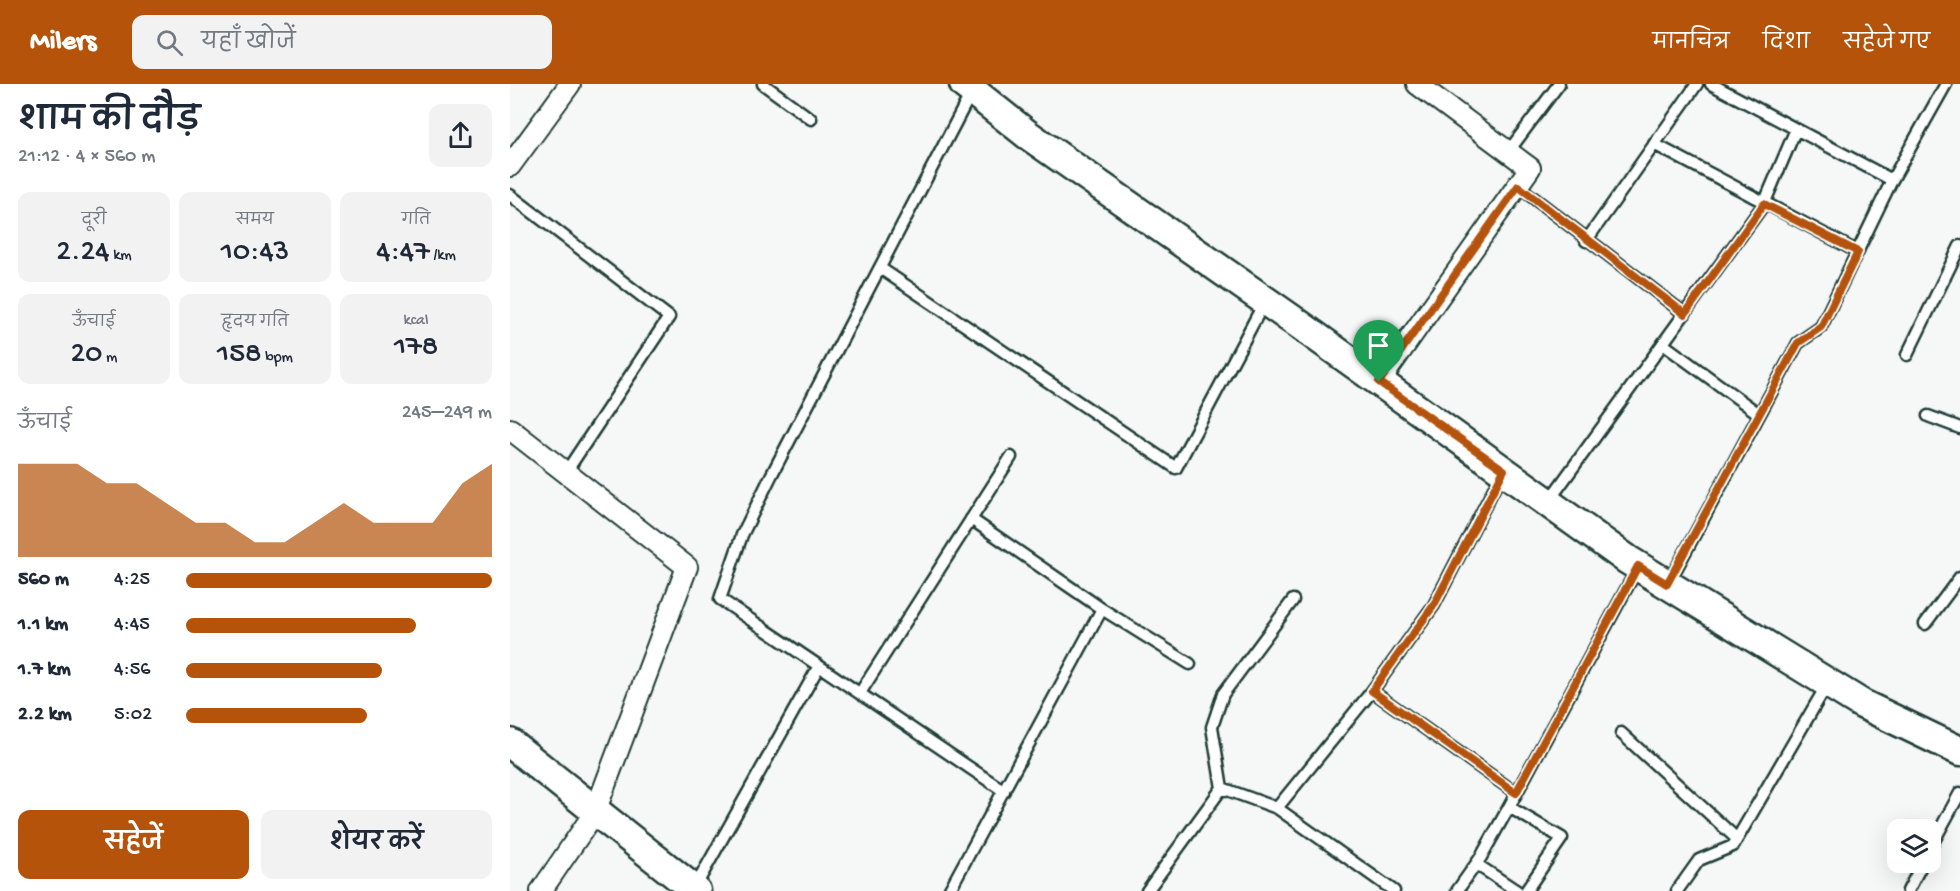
<!DOCTYPE html>
<html lang="hi">
<meta charset="utf-8">
<style>
:root{--surface:#fff;--page:#f2f2f3;--text:#1f2937;--muted:#747a83;--accent:#b45309}
body{margin:0;font-family:"Gochi Hand","Playpen Sans Deva",sans-serif;background:var(--page);color:var(--text);height:100vh;display:flex;flex-direction:column;font-size:22px;white-space:nowrap}
*{box-sizing:border-box;margin:0}
p{font-size:20px;color:var(--muted)}
.icon{flex:none;width:33px;height:33px;fill:none;stroke:currentColor;stroke-width:2;stroke-linecap:round;stroke-linejoin:round}
.map{position:relative;flex:1;overflow:hidden}
.panel{display:flex;flex-direction:column;background:var(--surface);width:510px}
.panel>*{flex:none}
.buttons{position:absolute;left:1377px;top:735px;display:grid;gap:12px}
.buttons a{display:grid;place-items:center;width:54px;height:54px;border-radius:12px;background:var(--surface);box-shadow:0 6px 24px #0002;font-size:30px}
.pin{position:absolute;display:grid;place-items:center;width:51px;height:51px;color:#fff;margin:-62px -26px;border-radius:50% 50% 50% 0;rotate:-45deg;box-shadow:0 0 6px #0007}
.pin .icon{rotate:45deg}
.round{display:grid;place-items:center;flex:none;width:63px;height:63px;border-radius:12px;background:var(--page)}
.overview{display:flex;align-items:center;justify-content:space-between;height:102px;padding:0 18px}
h1{font-size:33px;font-weight:600;line-height:45px}
.metrics{display:grid;grid-template-columns:repeat(3,1fr);gap:9px;height:102px;padding:6px 18px}
.metrics div{display:grid;align-content:center;border-radius:12px;background:var(--page);text-align:center}
.metrics b{font-size:30px;font-weight:600}
.metrics small{font-size:16px;font-weight:400}
.metrics p{font-size:16px}
.chart{height:168px;padding:12px 18px}
.chart p{display:flex;justify-content:space-between}
.chart svg{width:100%;height:108px;margin-top:6px;fill:var(--accent);opacity:.7}
.action{display:flex;gap:12px;margin-top:auto;padding:12px 18px}
.action a{flex:1;height:69px;border-radius:12px;background:var(--accent);color:#fff;font-size:24px;font-weight:600;line-height:69px;text-align:center}
.action a+a{background:var(--page);color:var(--text)}
ul{padding:0 18px;list-style:none;font-size:20px}
li{display:grid;grid-template-columns:96px 72px 1fr;align-items:center;height:45px}
li i{height:15px;border-radius:8px;background:var(--accent)}
header{display:flex;align-items:center;gap:36px;box-sizing:border-box;height:84px;padding:0 30px;background:var(--accent);color:#fff}
header strong{font-size:28px}
nav{display:flex;gap:33px;margin-inline-start:auto;font-size:21px}
.search{width:420px;height:54px;background:var(--page);display:flex;align-items:center;gap:15px;box-sizing:border-box;padding:0 21px;border-radius:12px;color:var(--muted);font-size:22px}
main{display:flex;flex:1;min-height:0}
.map>svg:first-child{display:block}
.lines{fill:none;stroke-linecap:round;stroke-linejoin:round}
.lane-casing{stroke:#1f3d34;stroke-width:15}
.street-casing{stroke:#1f3d34;stroke-width:24}
.secondary-casing{stroke:#1f3d34;stroke-width:33}
.lane{stroke:#fff;stroke-width:10}
.street{stroke:#fff;stroke-width:20}
.secondary{stroke:#fff;stroke-width:28}
.route-casing{stroke:#fff;stroke-width:12}
.route{stroke:#b45309;stroke-width:8}
</style>
<header>
<strong>Milers</strong>
<div class="search"><svg class="icon" aria-label="search" viewBox="0 0 24 24"><circle cx="10" cy="10" r="6"/><path d="M15 15l6 6"/></svg>यहाँ खोजें</div>
<nav><a>मानचित्र</a><a>दिशा</a><a>सहेजे गए</a></nav>
</header>
<main>
<section class="panel">
<div class="overview"><div><h1>शाम की दौड़</h1><p>21:12 · 4 × 560 m</p></div><a class="round"><svg class="icon" aria-label="share" viewBox="0 0 24 24"><path d="M12 15V3M7 8l5-5 5 5M5 13v7h14v-7"/></svg></a></div>
<div class="metrics">
<div><p>दूरी</p><b>2.24<small> km</small></b></div>
<div><p>समय</p><b>10:43</b></div>
<div><p>गति</p><b>4:47<small> /km</small></b></div>
</div>
<div class="metrics">
<div><p>ऊँचाई</p><b>20<small> m</small></b></div>
<div><p>हृदय गति</p><b>158<small> bpm</small></b></div>
<div><p>kcal</p><b>178</b></div>
</div>
<div class="chart"><p><span>ऊँचाई</span>245–249 m</p>
<svg viewBox="0 0 160 44" preserveAspectRatio="none"><path d="M0 44V6L10 6L20 6L30 14L40 14L50 22L60 30L70 30L80 38L90 38L100 30L110 22L120 30L130 30L140 30L150 14L160 6V44z"/></svg>
</div>
<ul>
<li><b>560 m</b>4:25<i style="width:100%"></i></li>
<li><b>1.1 km</b>4:45<i style="width:75%"></i></li>
<li><b>1.7 km</b>4:56<i style="width:64%"></i></li>
<li><b>2.2 km</b>5:02<i style="width:59%"></i></li>
</ul>
<div class="action"><a>सहेजें</a><a>शेयर करें</a></div>
</section>
<div class="map">
<svg width="1450" height="807" viewBox="0 0 1450 807">
<rect width="100%" height="100%" fill="#f6f7f7"/>
<filter id="ink" filterUnits="userSpaceOnUse"><feTurbulence type="fractalNoise" baseFrequency=".0167" numOctaves="2"/><feDisplacementMap in="SourceGraphic" scale="12" xChannelSelector="R" yChannelSelector="G"/><feConvolveMatrix kernelMatrix="1 2 1 2 8 2 1 2 1" color-interpolation-filters="sRGB"/></filter>
<g filter="url(#ink)">
<g class="lines">
<defs>
<path id="lane" d="M253,0L301,35
M1201,0L1382,96
M462,7L261,392L232,451L210,515L494,707
M1144,60L1348,168
M998,68L1049,0
M1008,102L1175,230
M0,111L159,233L56,388
M1076,157L1187,0
M370,184L666,384L755,217
M1153,260L1249,330
M1397,271L1450,162
M1418,332L1450,344
M1038,418L1254,120L1286,45
M461,435L592,525L680,580
M1158,500L1288,259L1311,243L1382,96L1436,0
M1415,540L1450,493
M862,607L1006,709
M350,609L501,373
M1111,649L1227,755
M712,704L767,724L884,807
M999,723L1052,754L1016,807
M767,724L862,607L924,521L992,389
M1420,764L1450,709
M966,780L1007,807
M184,805L309,582
M439,807L592,525
M637,807L712,704L702,643L713,610L783,516
M947,807L971,773L999,723L1128,483
M1167,807L1189,776L1223,762L1318,599
M1398,807L1413,778"/>
<path id="street" d="M0,82L60,0
M869,298L1020,84L907,0
M0,345L177,483L85,728L31,807"/>
<path id="secondary" d="M454,0L518,51L790,241L1118,476L1352,620L1450,667
M0,659L186,807"/>
</defs>
<use href="#lane" class="lane-casing"/>
<use href="#street" class="street-casing"/>
<use href="#secondary" class="secondary-casing"/>
<use href="#lane" class="lane"/>
<use href="#street" class="street"/>
<use href="#secondary" class="secondary"/>
</g>
</g>
<g class="lines" filter="url(#ink)">
<defs>
<path id="route" d="M1008,102L1175,230L1254,120L1348,168L1311,243L1288,259L1157,500L1128,482L1006,709L862,607L924,521L994,386L869,298Z"/>
</defs>
<use href="#route" class="route-casing"/>
<use href="#route" class="route"/>
</g>
</svg>
<div class="buttons">
<a><svg class="icon" aria-label="layers" viewBox="0 0 24 24"><path d="M12 4l9 5-9 5-9-5zM3 14l9 5 9-5"/></svg></a>
</div>
<div class="pin" style="left:869px;top:298px;background:#1e9e55"><svg class="icon" aria-label="arrive" viewBox="0 0 24 24"><path d="M6 21V4h12l-3 4 3 4H6"/></svg></div>
</div>
</main>
